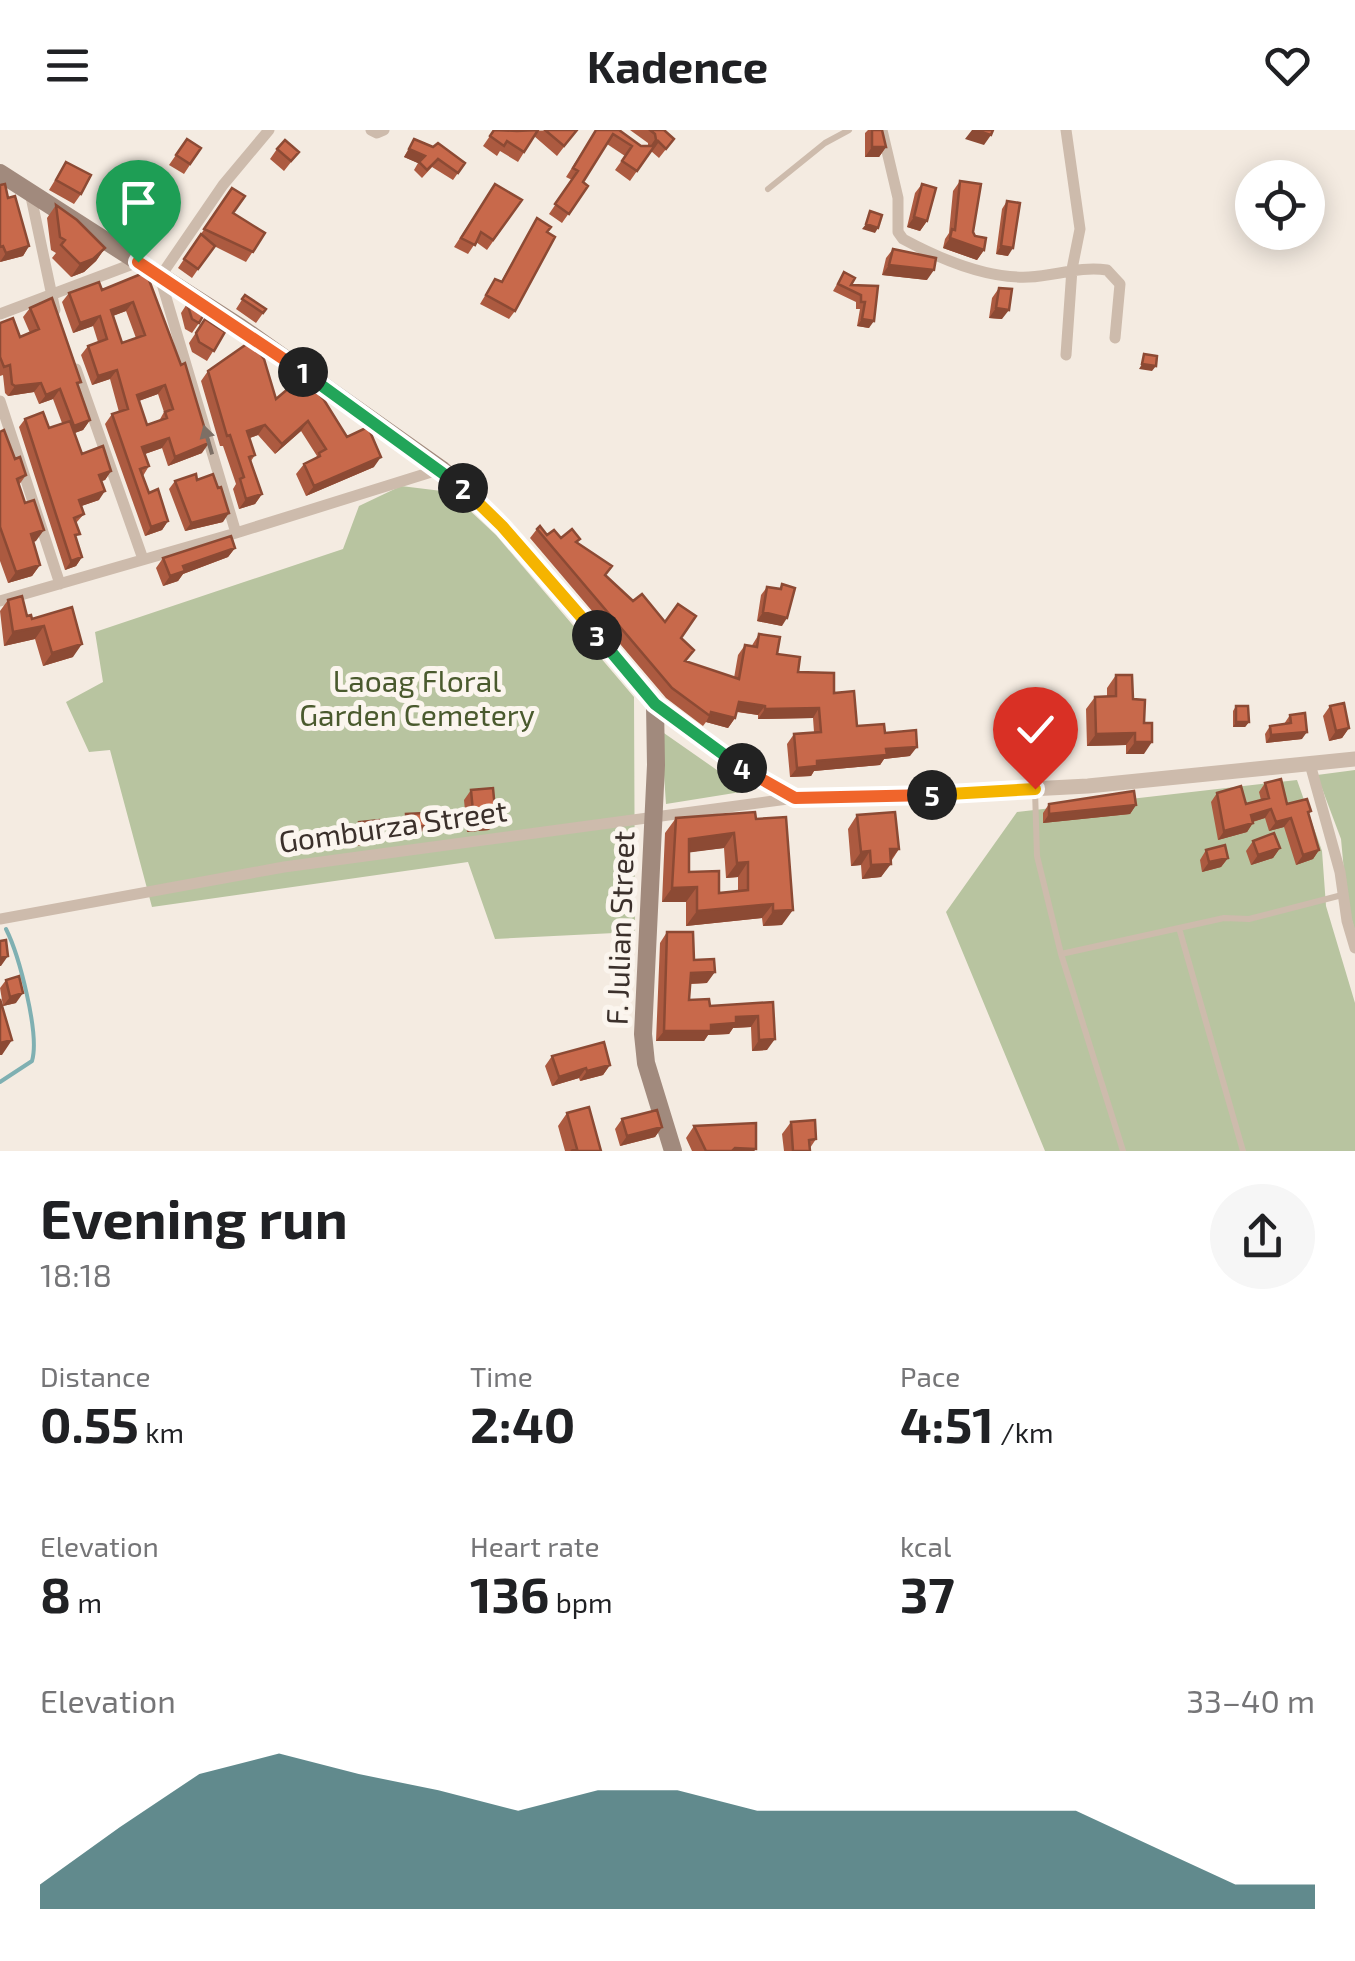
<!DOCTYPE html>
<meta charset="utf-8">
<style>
:root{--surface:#fff;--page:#f6f6f6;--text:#202124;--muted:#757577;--accent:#1f5a5e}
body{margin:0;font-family:"Exo 2",sans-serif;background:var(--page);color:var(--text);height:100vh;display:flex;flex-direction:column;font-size:38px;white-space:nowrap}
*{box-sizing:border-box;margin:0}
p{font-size:32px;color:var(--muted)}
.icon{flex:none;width:55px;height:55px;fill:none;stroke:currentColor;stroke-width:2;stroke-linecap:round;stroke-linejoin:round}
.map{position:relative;height:1021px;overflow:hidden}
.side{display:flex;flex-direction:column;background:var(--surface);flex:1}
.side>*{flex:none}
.controls{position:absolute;left:1235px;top:30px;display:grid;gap:20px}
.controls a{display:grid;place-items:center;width:90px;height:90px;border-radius:50%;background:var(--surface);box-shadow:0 5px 25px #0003;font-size:50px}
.pin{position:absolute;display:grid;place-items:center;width:85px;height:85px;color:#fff;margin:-102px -42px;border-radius:50% 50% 50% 0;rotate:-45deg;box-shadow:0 0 10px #0007}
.pin .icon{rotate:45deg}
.km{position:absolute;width:50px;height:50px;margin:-25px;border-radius:50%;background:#222;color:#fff;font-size:28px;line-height:50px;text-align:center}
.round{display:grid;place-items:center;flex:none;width:105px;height:105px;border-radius:52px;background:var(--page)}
.summary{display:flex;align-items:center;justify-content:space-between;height:170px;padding:0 40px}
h1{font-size:55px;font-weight:700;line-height:75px}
.stats{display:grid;grid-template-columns:repeat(3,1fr);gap:15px;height:170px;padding:10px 40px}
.stats div{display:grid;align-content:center}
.stats b{font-size:50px;font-weight:700}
.stats small{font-size:28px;font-weight:400}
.stats p{font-size:28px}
.chart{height:280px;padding:20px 40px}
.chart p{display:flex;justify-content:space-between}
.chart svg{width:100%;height:180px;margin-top:10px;fill:var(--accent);opacity:.7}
header{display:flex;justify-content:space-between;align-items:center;height:130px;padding:0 40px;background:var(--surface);font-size:45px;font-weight:700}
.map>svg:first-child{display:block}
.green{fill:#b8c4a0}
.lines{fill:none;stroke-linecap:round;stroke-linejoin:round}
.stream{stroke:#7fb0b2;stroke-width:4}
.service{stroke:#cdbbac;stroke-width:6}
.minor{stroke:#cdbbac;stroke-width:11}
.tertiary{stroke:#cdbbac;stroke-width:15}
.secondary{stroke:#a18a7d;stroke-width:18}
.wall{fill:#ac5a40;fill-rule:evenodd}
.shaded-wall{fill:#8c4a34}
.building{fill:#c8694b;stroke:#8c4a34;stroke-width:2.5;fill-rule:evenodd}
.oneway{fill:#7d6f65}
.split-1-casing{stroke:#fff;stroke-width:20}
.split-2-casing{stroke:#fff;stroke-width:20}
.split-3-casing{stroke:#fff;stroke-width:20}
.split-4-casing{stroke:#fff;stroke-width:20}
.split-5-casing{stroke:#fff;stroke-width:20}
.split-6-casing{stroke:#fff;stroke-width:20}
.split-1{stroke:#f0652b;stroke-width:12}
.split-2{stroke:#22a559;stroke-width:12}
.split-3{stroke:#f5b400;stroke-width:12}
.split-4{stroke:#22a559;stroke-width:12}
.split-5{stroke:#f0652b;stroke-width:12}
.split-6{stroke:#f5b400;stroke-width:12}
.labels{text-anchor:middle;stroke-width:10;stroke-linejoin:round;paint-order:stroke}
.park-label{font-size:30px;fill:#4a5a2e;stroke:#fbf5ee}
.street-label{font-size:30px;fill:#3b302b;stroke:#fbf5ee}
</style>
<header><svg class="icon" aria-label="menu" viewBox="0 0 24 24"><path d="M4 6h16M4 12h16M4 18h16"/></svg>Kadence<svg class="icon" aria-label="heart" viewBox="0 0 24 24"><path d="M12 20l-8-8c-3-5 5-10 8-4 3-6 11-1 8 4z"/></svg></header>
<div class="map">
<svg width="1355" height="1021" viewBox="0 0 1355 1021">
<rect width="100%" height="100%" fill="#f4ebe1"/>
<path class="green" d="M401,356L450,362L496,405L634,567L635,802L495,809L468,732L152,777L110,620L89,622L66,572L103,552L95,502L343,419L359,376Z
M661,601L747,661L666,674Z
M1355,640V801L1347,773L1341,709L1317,645Z
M1297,650L1322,721L1326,776L1355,873V1021H1045L946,782L1017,682Z"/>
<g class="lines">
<path class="stream" d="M0,952L32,931C40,904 19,825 6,799"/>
<path class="service" d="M768,59L825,13L849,0
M1035,660L1037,726L1061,824L1123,1021
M1179,798L1224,788L1249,789L1342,765
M1061,824L1179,798L1243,1021"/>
<path class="minor" d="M371,0L377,3L384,0
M882,0L898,68V102L903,109C940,129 987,149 1029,147C1056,146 1079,136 1107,140L1120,154L1115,208
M30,62L55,180
M0,184L138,132
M1066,225L1072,139L1080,99L1066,0
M76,239L143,429
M0,271L60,454
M236,403L160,147L223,55L269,0
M0,471L236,403L441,339
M1310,634L1340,742L1347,791L1355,818
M0,789L284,737L795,668"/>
<path class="tertiary" d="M655,574L698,608L795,668L883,667L1088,656L1355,629"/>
<path class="secondary" d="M0,43L240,197L441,339L502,395L655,574L656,635L643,904L646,933L673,1021"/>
</g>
<path class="wall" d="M494,0L517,1L577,0L557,26L534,6L518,32L500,21L497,26L483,16Z
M596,0H619L641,16H648V13L630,0H664L674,9L659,28L651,21L630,51L615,40L625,26L607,14L583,52L588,56L562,93L549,84L572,50L566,47Z
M868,0H872L886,17L879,27H865V3Z
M187,9L201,18L184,44L169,35Z
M414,9L465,33L453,50L432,37L422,48L414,40L418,33L404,27Z
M277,19L299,22L284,41L270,29Z
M66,32L81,64L74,74L49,60Z
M960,51L975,106L984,120L977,130L943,118L945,109L949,103L953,61Z
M495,54L522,70L487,120L476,112L468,124L454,117Z
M922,54L927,91L920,101L907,97L915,63Z
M0,55L8,68L29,116L23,126L0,132Z
M232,58L233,83L265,103L246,132L214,116L192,148L178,138Z
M1007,71L1008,126L996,124L1002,79Z
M56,75L105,118L96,131L84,142L71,147L52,128L56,123L51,120L47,88Z
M537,88L515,181L509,189L480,174L495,149L501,152Z
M893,119L927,150L882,145L886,128Z
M146,142L202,323L168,336L162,318L145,324L149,336L143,346L149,363L168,391L162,400L145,406L105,294L112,284L119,282L110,249L92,255L81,225L88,216L98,212L93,196L73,203L62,172L69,163L102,160ZM126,181L136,208L122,213L113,186ZM158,264L164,282L159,291L147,295L139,271Z
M844,142L851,155L878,156L869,198L857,196L860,179H856V172L833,161Z
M999,158L1002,189L989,188L992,168Z
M245,165L266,179L256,193L236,179Z
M192,166L199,193L192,203L185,199L181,183Z
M30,178L78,256L90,290L83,300L74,303L82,324L111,341L105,350L101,351L99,370L81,376L84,384L76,393V409L82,427L76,436L65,440L19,297L25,289L49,298L62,293L53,269L39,274L34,262L8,266L5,263L3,245L0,246V193L20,207L30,203L23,187Z
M205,189L225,202L207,231L192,222L189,213Z
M208,241L276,269L347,307L374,337L306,366L296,344L304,334L315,329L317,326L301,301L275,324L258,305L250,308L255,325L251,331L262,364L255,374L239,379L233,359L236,354L223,316H220L201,251Z
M0,302L15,329L26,345L19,355L36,411L33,412L40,435L32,446L8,453L0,431Z
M197,350L223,392L185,401L169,359L175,351Z
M537,399L547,405L580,409L577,413L606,446L633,471L665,492L681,508L686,531L734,548L738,525L745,515L751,517L759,504L777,524L798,542L834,563L857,596L885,603L910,626L884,629L880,635L814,641L811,646L790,647L787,614L794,604L814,602L813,588L758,589V585L737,582L735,588L728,598L706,592L703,596L666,568L530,408Z
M235,418L228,427L183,444L178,451L163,456L156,438L163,428Z
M782,454V496L757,491L761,465L767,457L779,459Z
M8,470L32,489L72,477L73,527L43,536L35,509L4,516L0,481Z
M1116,545L1133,569L1144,624H1126V615L1087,616L1086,579L1095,567L1107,566V558Z
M1236,576L1249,592L1245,597H1233V581Z
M1330,576L1349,598L1342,608L1329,611L1323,586Z
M1290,585L1302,609L1266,613L1265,604L1270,596L1284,594Z
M1265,653L1287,674L1311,681L1308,685L1319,720L1313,729L1296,735L1284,697L1269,701L1265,688L1253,692L1247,702L1218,710L1211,672L1217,663L1246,674L1261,670L1259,662Z
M471,660L496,690L489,700L467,702L464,670Z
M1049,674L1136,675L1130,684L1043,693V683Z
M406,684L426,696L419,706L401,708L399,694Z
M857,685L899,719L881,747L862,749L861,735L851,736L848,699Z
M676,688L756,689L782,795L763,796L762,788L686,796V772H662L665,703ZM724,718L726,748L738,747V761L719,763L689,742V722Z
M359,692L373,714L353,716L352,702Z
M1253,711L1280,718L1273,728L1251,735L1246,721Z
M1206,720L1228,728L1221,737L1202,742L1200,730Z
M667,802L694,830L707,853L690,854L689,870L710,876L773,872L767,920L752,921L751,897L733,898L729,904L708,905L704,911H656L660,813Z
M6,850L16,873L3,876L0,858Z
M552,926L610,935L603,945L580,951L579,948L552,956L545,936Z
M567,983L601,1021H565L558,996Z
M622,989L662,997L655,1007L620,1016L615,999Z
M791,992L816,1009L810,1018V1021H784L782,1004Z
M694,996L756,1019L754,1021H692L686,1008Z"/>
<path class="shaded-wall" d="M972,0H975L991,5L984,15L965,9Z
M872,17H886L879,27H865Z
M409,19L425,26L420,34L404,27Z
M914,87L927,91L920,101L907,97Z
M866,94L878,98L875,103L862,99Z
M950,108L984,120L977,130L943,118Z
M29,116L23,126L0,132L6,123Z
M1001,116L1013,118L1008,126L996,124Z
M105,118L96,131L84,142L71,147L80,134Z
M889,135L934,140L927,150L882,145Z
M133,172L126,181L104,189L111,180Z
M996,178L1009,180L1002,189L989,188Z
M100,186L93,196L73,203L80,193Z
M862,189L874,191L869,198L857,196Z
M1142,234L1156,236L1152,241L1139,239Z
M117,240L110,249L92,255L98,246Z
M41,253L34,262L8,266L15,256Z
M165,255L158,264L130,274L137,265Z
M60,259L53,269L39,274L46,265Z
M90,290L83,300L67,306L74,296Z
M308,291L301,301L275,324L282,314Z
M265,295L258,305L240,311L247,301Z
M169,308L162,318L136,327L142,317Z
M209,313L202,323L168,336L175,327Z
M381,327L374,337L306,366L314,356Z
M111,341L105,350L93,354L99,345Z
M105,361L99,370L73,379L79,370Z
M262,364L255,374L239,379L246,369Z
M229,383L223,392L185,401L191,393Z
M168,391L162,400L145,406L151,397Z
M44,400L36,411L23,415L31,404Z
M235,418L228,427L183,444L178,451L163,456L170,446L183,436Z
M82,427L76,436L65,440L71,431Z
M40,435L32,446L8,453L16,442Z
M763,482L787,488L782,496L757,491Z
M44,496L35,509L4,516L13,502Z
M82,514L73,527L43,536L52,523Z
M739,572L765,576L758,585L733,581Z
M819,578L813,588L758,589L765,579Z
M711,582L735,588L728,598L706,592Z
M1236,592H1249L1245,597H1233Z
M1349,598L1342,608L1329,611L1336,601Z
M1307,602L1302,609L1266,613L1271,605Z
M1135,603L1126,615L1087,616L1096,604Z
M1135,612H1152L1144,624H1126Z
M917,617L910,626L884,629L880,635L814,641L811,646L790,647L797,638L817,631L886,619Z
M1136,675L1130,684L1043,693L1049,684Z
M1271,679L1265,688L1244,694L1251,685Z
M1291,688L1284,697L1269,701L1276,692Z
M496,690L489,700L467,702L474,692Z
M1253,693L1247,702L1218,710L1224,701Z
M426,696L419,706L401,708L407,698Z
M734,703L724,718L678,724L689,709Z
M380,704L373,714L353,716L360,706Z
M1280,718L1273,728L1251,735L1258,725Z
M890,719H899L889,732Z
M1319,720L1313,729L1296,735L1303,725Z
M870,721L861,735L851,736L861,722Z
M1228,728L1221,737L1202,742L1209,732Z
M748,732L738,747L726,748L737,733Z
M891,734L881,747L862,749L871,735Z
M697,757L686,772H662L672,758Z
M773,774L762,788L686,796L697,781Z
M793,780L782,795L763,796L773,781Z
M8,826L1,836H0V828Z
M715,842L707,853L684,854L691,843Z
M23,863L16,873L3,876L10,867Z
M758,886L751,897L733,898L729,904L708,905L704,911H656L664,901L711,895L736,887Z
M775,909L767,920L752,921L759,910Z
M12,910L2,925H0V913Z
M610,935L603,945L580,951L587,941Z
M586,938L579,948L552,956L559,947Z
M662,997L655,1007L620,1016L627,1006Z
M735,1018L756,1019L754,1021H732Z"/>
<path class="building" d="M494,0L517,1L538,0L524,22L507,11L504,16L490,6Z
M545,0H577L564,16Z
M596,0H619L641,16H652L656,10L655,4L650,0H664L674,9L666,19L658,11L637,41L622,31L632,16L613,4L583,52L588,56L569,84L555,74L578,41L573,38Z
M872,0H882L886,17H872Z
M975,0H993L991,5Z
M187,9L201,18L190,34L176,25Z
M414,9L433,17L438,13L465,33L458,43L438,29L427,40L419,32L425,26L409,19Z
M285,10L299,22L291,31L277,19Z
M66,32L91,45L81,64L56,50Z
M960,51L981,54L973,102L975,106L986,108L984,120L950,108L952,99L955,100Z
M5,54L8,68L15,66L29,116L6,123L3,116L0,117V55Z
M495,54L522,70L493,110L481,102L475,115L461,108Z
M922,54L936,58L927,91L914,87Z
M232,58L245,66L233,83L265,103L253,122L204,99Z
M1007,71L1020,73L1013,118L1001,116Z
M56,75L77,90L105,118L93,129L80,134L61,115L65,110L60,107Z
M870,81L882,85L878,98L866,94Z
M537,88L551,97L547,102L555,107L515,181L486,165L495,149L502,152Z
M201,104L215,116L198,139L184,129Z
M893,119L936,128L934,140L889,135Z
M146,142L181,235L185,233L209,313L175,327L169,308L142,317L149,336L140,339L149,363L158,359L168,391L151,397L112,284L128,279L117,240L98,246L88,216L107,209L100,186L80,193L69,163L99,152L102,160ZM133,172L145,205L122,213L111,180ZM165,255L173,279L165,282L167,288L147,295L137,265Z
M844,142L855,148L851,155L878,156L874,191L862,189L865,172H861V165L838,154Z
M999,158L1012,159L1009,180L996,178Z
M245,165L266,179L263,183L242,169Z
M192,166L208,177L199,193L192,189L187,173Z
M52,168L81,252L77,253L90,290L74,296L60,259L46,265L41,253L15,256L12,254L10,235L4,237L0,227V193L13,188L20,207L39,199L30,178Z
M205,189L225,202L214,221L199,212L196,203Z
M251,211L264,229L276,269L303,246L324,270L347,307L368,297L381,327L314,356L304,334L320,326L319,323L326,319L308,291L282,314L265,295L247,301L255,325L249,327L262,364L246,369L240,349L244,347L230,305L227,306L208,241Z
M1144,224L1157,226L1156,236L1142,234Z
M43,282L49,298L70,291L82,324L103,316L111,341L99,345L105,361L79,370L84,384L74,388L80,404L75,405L82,427L71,431L25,289Z
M4,300L15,329L20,327L26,345L17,349L25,373L34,370L44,400L31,404L40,435L16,442L0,397V302Z
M196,344L197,350L213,344L218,358L221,357L229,383L191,393L175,351Z
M540,396L547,405L554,400L561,408L572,399L580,409L576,412L612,436L605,445L633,471L642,464L665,492L678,474L696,486L681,508L694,520L685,531L739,549L745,515L757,517L759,504L780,507L777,524L800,527L798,542L834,543V563L854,561L857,596L884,594L885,603L916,600L917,617L886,619L887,625L817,631V636L797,638L794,604L821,602L819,578L765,579V576L739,572L735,588L711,582L710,586L672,558L537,399Z
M231,406L235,418L183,436L185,441L170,446L163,428Z
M782,454L795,458L787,488L763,482L767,457L781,459Z
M22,466L27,486L31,485L32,489L72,477L82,514L52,523L44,496L13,502L8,470Z
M1116,545H1132L1133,569L1145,570L1144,593H1152V612H1135V603L1096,604L1095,567L1116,566Z
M1344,573L1349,598L1336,601L1330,576Z
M1236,576H1248L1249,592H1236Z
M1305,583L1307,602L1271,605L1270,596L1291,593L1290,585Z
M1281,649L1287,674L1307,669L1311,681L1308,682L1319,720L1303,725L1291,688L1276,692L1271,679L1251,685L1253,693L1224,701L1217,663L1241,656L1246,674L1269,668L1265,653Z
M493,658L496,690L474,692L471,660Z
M1134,661L1136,675L1049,684V674Z
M755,682L756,689L786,687L793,780L773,781V774L697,781V757L672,758L676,688ZM734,703L737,733L748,732V760L719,763V741L689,742V709Z
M895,682L899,719H890L891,734L871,735L870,721L861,722L857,685Z
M424,683L426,696L407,698L406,684Z
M379,690L380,704L360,706L359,692Z
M1274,703L1280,718L1258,725L1253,711Z
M1225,715L1228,728L1209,732L1206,720Z
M667,802H693L694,830L714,829L715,842L691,843L689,870L709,869L710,876L773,872L775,909L759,910L758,886L736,887V893L711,895V901H664Z
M6,810L8,826L0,828V811Z
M19,846L23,863L10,867L6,850Z
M0,869L12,910L0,913Z
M604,912L610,935L587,941L586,938L559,947L552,926Z
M589,977L601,1021H571L577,1019L567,983Z
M657,980L662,997L627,1006L622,989Z
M815,990L816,1009L809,1010L810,1021H793L791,992Z
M756,993V1019L735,1018L732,1021H706L694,996Z"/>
<defs><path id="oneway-solid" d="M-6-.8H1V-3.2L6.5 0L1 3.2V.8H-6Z" transform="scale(2.5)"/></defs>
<use class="oneway" href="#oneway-solid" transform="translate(208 310) rotate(-106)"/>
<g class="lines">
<defs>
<path id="split-1" d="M138,132L303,242"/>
<path id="split-2" d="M303,242L463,358"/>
<path id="split-3" d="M463,358L502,396L597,505"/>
<path id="split-4" d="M597,505L655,574L742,638"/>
<path id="split-5" d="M742,638L795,668L932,665"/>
<path id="split-6" d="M932,665L1035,659"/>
</defs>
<use href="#split-1" class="split-1-casing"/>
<use href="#split-2" class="split-2-casing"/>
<use href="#split-3" class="split-3-casing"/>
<use href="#split-4" class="split-4-casing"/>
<use href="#split-5" class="split-5-casing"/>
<use href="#split-6" class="split-6-casing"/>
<use href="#split-1" class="split-1"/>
<use href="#split-2" class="split-2"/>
<use href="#split-3" class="split-3"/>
<use href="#split-4" class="split-4"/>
<use href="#split-5" class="split-5"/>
<use href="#split-6" class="split-6"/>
</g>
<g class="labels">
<g class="park-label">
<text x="417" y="562">Laoag Floral<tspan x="417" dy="34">Garden Cemetery</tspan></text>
</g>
<g class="street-label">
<text transform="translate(393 697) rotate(-8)" y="10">Gomburza Street</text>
<text transform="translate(621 798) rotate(-88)" y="10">F. Julian Street</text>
</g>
</g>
</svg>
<div class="controls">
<a><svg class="icon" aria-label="locate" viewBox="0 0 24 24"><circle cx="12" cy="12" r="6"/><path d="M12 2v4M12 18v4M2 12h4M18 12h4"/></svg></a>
</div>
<div class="pin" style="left:138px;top:132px;background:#1e9e55"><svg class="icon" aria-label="arrive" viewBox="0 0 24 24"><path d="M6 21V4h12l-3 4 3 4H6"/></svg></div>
<div class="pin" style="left:1035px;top:659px;background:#d93025"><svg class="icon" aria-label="check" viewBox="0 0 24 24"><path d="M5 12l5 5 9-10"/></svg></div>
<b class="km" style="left:303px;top:242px">1</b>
<b class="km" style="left:463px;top:358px">2</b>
<b class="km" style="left:597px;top:505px">3</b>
<b class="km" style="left:742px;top:638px">4</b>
<b class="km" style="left:932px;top:665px">5</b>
</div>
<section class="side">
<div class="summary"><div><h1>Evening run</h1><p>18:18</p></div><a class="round"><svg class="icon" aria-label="share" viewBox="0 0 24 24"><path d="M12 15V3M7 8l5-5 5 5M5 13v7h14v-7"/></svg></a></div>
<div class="stats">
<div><p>Distance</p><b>0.55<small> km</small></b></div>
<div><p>Time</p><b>2:40</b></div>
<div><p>Pace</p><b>4:51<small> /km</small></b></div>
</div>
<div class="stats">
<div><p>Elevation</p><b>8<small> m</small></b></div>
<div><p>Heart rate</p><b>136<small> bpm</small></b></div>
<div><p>kcal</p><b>37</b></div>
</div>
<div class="chart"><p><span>Elevation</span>33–40 m</p>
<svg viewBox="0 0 160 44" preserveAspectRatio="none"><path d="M0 44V38L10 24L20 11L30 6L40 11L50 15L60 20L70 15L80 15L90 20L100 20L110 20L120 20L130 20L140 29L150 38L160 38V44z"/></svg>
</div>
</section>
